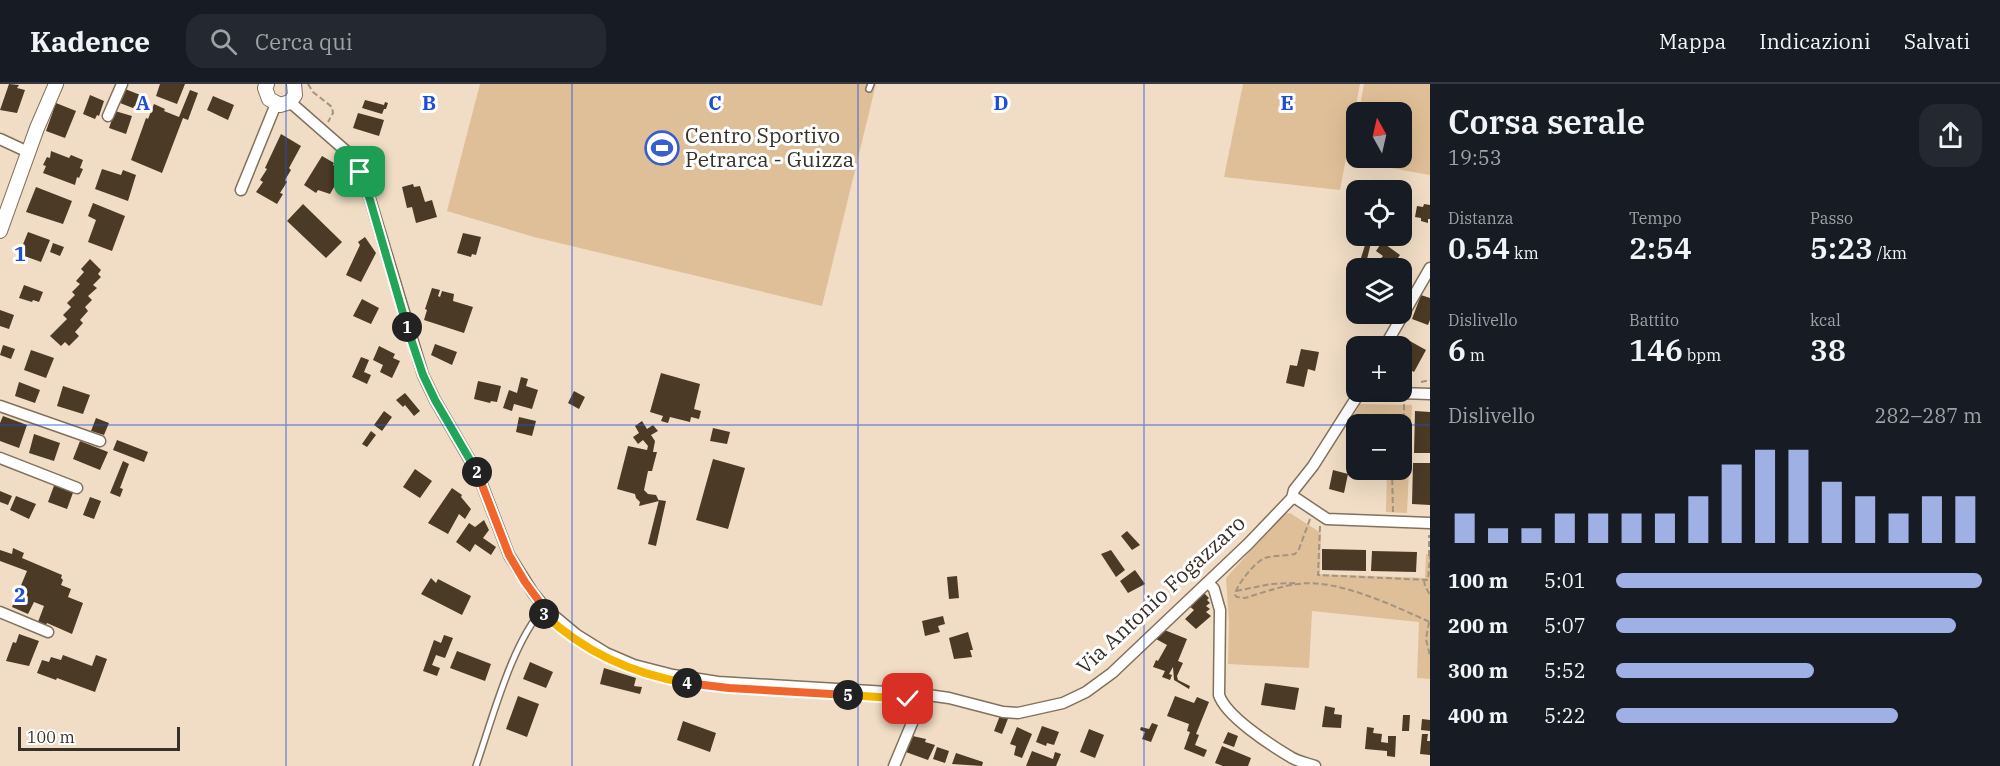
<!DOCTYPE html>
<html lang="it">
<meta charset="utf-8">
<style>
:root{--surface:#171b24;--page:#242831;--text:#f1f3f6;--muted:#9ea1a6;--line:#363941;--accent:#9eb0e4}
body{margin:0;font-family:"IBM Plex Serif",serif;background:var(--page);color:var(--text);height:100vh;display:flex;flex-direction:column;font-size:22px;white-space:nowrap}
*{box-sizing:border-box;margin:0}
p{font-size:20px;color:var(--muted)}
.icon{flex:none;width:33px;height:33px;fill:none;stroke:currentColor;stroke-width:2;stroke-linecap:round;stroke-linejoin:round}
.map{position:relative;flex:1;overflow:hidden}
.side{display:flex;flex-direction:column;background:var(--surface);width:570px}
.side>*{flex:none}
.needle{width:39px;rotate:352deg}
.tools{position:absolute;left:1346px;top:18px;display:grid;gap:12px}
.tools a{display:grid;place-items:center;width:66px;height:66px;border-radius:12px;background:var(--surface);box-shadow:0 6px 24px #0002;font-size:30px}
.scale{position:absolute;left:18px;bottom:15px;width:162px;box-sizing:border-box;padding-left:6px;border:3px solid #373026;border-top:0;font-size:16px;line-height:21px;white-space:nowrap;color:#373026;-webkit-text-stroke:4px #fff;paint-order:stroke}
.pin{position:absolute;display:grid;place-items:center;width:51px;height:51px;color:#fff;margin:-26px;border-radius:12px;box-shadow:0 3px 9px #0006}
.km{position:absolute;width:30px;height:30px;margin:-15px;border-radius:50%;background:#222;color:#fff;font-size:16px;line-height:30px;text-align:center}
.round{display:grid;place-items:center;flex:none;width:63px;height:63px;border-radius:18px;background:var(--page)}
.overview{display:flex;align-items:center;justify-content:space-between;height:102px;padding:0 18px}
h1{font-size:33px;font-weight:600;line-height:45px}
.metrics{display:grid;grid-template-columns:repeat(3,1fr);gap:9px;height:102px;padding:6px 18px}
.metrics div{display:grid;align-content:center}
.metrics b{font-size:30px;font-weight:600}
.metrics small{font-size:16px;font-weight:400}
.metrics p{font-size:16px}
.chart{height:168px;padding:12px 18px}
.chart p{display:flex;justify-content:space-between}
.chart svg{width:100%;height:108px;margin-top:6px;stroke:var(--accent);stroke-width:6}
ul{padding:0 18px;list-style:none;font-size:20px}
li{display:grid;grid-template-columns:96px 72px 1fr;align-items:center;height:45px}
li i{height:15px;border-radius:8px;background:var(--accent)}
header{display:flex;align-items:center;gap:36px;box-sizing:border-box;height:84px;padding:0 30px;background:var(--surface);border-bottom:2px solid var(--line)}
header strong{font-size:28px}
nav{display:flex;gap:33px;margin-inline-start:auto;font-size:21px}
.search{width:420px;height:54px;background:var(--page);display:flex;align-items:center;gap:15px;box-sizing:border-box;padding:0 21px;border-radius:18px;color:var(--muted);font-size:22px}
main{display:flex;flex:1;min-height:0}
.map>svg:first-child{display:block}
.green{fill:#dfbf97}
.building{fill:#4a3a26}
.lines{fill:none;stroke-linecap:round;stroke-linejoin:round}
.service-casing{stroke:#82715b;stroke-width:8}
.minor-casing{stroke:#82715b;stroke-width:13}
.tertiary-casing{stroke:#82715b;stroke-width:16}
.path{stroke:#a39482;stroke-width:2;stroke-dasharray:6 3;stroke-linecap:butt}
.service{stroke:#fff;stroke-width:5}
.minor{stroke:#fff;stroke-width:10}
.tertiary{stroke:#fff;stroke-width:14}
.split-1-casing{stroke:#fff;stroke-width:12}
.split-2-casing{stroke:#fff;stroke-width:12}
.split-3-casing{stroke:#fff;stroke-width:12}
.split-4-casing{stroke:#fff;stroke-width:12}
.split-5-casing{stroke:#fff;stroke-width:12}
.split-6-casing{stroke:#fff;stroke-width:12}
.split-1{stroke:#22a559;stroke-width:8}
.split-2{stroke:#22a559;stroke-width:8}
.split-3{stroke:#f0652b;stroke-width:8}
.split-4{stroke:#f5b400;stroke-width:8}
.split-5{stroke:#f0652b;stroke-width:8}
.split-6{stroke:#f5b400;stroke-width:8}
.grid{fill:none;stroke:#1d4ed8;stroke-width:1.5;stroke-opacity:0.55}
.labels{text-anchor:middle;stroke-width:6;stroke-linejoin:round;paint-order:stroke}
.poi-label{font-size:21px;fill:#373026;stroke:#fff;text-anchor:start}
.street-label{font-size:21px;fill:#373026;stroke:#fff}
.grid-label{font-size:20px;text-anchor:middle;font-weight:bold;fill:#1d4ed8;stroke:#fff;stroke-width:6;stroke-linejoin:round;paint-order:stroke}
</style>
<header>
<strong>Kadence</strong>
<div class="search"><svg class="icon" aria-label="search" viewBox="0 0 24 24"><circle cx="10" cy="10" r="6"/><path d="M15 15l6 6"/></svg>Cerca qui</div>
<nav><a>Mappa</a><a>Indicazioni</a><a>Salvati</a></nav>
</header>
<main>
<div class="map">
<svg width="1430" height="682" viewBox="0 0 1430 682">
<rect width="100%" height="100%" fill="#f1ddc5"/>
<path class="green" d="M480,0H876L822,222L534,153L447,127Z
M1243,0H1360L1340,106L1224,93Z
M1364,0H1430V91L1351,77L1356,48V74H1401V28H1359Z
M1360,320L1412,321L1407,429L1386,428L1387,386H1401V340H1361L1352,335Z
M1290,429L1321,449L1320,490L1425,494L1426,470L1430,471V595L1417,594L1419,538L1312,527L1309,584L1228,580L1229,539L1226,494L1284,430Z"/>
<path class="building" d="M9,0L19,1L17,4L25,6L17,29L0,26Z
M160,0H185L177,20L156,12Z
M125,5L143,12L138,26L120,19Z
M190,6L198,9L188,36L183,34L162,89L131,76L146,34L148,35L154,20L165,25L164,27L179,33Z
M90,11L104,17L99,32L97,31L95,35L83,30Z
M213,12L234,21L228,36L207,26Z
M365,16L384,21L385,18L388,19L386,25H384L382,30L362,24Z
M56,19L76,27L65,54L46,47Z
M115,27L132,32L126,50L109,44Z
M358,29L384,36L379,52L353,44Z
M281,50L301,62L289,84L291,86L285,96L287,98L280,109L283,110L277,120L256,108L263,98L260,96L267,85L265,84Z
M51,67L69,74L71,71L83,76L80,84L83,85L79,94L77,93L75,101L43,89L46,82L43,81L47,73L50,74Z
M322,72L334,79L333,81L339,85L337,88L341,91L330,110L318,106L316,109L304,101Z
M102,85L121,91L123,86L136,91L128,117L95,105Z
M413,100L414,103L420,102L425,118L432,116L437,133L416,139L412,123L407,124L402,103Z
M36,103L72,117L63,140L26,128Z
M93,119L125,132L112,167L88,158L96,136L88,132Z
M303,120L342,158L326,174L287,137Z
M1424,120L1430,121V135H1428V139L1421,137V134L1415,133L1417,122L1423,123Z
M28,148L50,156L41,178L19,170Z
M463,149L481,153L476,171L472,170L471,173L457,169Z
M365,153L376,169L361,198L346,191L360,161L358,158Z
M1366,158L1371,159L1366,179L1360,177Z
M1382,158L1400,171L1391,184H1372L1383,172L1376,167Z
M53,159L64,163L60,172L50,168Z
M90,175L101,186L98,190L101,193L93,201L97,204L88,212L92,216L85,223L88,227L80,236L83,239L75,248L79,252L69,262L65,258L61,262L50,252L67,235L63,231L71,223L67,219L75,211L72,208L80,200L76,197L84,188L81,185Z
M24,201L43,208L39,218L33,216L32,218L19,214Z
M432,204L440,206L438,212L440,213L442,207L454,210L453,217L473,223L464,249L424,236L427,226L425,225Z
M1421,211L1430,214V236L1428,241L1412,235Z
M362,215L379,224L371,240L353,232Z
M0,226L14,231L9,245L0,242Z
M1408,256L1426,266L1414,288L1401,281V269Z
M435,260L457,268L452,281L431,271Z
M3,261L15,265L11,275L0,271Z
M379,262L395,270L393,274L400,277L392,294L380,288L383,281L373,276Z
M1301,265L1319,268L1315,287L1308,285L1304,303L1286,299L1290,281L1297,282Z
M31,266L54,274L46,294L24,286Z
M361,273L369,276L364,288L371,291L367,300L352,293Z
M661,289L700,300L694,325L701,327L699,335L691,333L690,338L670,333L668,339L661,337L663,332L650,328Z
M521,293L528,295L526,302L538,306L532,325L514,320L512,327L503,324L509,306L517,309Z
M478,297L501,302L497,318L491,317L490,319L474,315Z
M19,298L40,306L35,319L15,312Z
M63,302L90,311L83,330L57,322Z
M574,307L585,313L579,325L568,319Z
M405,309L420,327L414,332L405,321L403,323L396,316Z
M384,327L392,333L382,347L374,341Z
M1415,327L1430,328V369H1414Z
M3,332L27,341L19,364L0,357V339Z
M519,333L536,337L532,352L516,348Z
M96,334L109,339L104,351L91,347Z
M642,337L647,345L653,341L658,347L651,351L655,357L653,368H657L652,387H648L644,406L648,410L656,411L659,417L639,422L640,418L636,414L635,410L617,405L628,362L647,366L648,362L643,356L638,360L633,353L639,349L635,342Z
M713,344L730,348L727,360L710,357Z
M371,347L376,351L367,363L362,360Z
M34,350L60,359L54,377L29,369Z
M117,356L148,368L144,378L113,366Z
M80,357L108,368L100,386L73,375Z
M713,375L745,384L728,445L696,436Z
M123,377L129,380L120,404L123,405L120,413L110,409Z
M1413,379H1430V421L1412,420Z
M415,385L432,397L420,414L403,403Z
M1333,386L1348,390L1344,409L1329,405Z
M55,399L74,406L67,425L48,418Z
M452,404L462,411L461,413L471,425L465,435L459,430L448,450L428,439Z
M0,407L12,412L8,421L0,418Z
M16,412L36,420L29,435L10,426Z
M90,413L101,417L94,435L83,431Z
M659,416L666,417L656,462L648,460Z
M484,436L489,446L483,454L496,463L491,471L475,460L470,468L456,458L469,439L475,443Z
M1127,447L1140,461L1132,466L1121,452Z
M13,464L24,469L22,474L62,491L61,494L63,496L61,501L71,505L68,513L83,519L72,550L47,539L46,541L38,538L44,522L34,518L28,530L12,523L27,487L0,477V466L12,470Z
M1322,465L1366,466V487L1322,486Z
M1111,466L1125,486L1116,493L1101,470Z
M1372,467L1417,468L1416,488L1371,487Z
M1135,486L1145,500L1128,509L1120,497Z
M957,492L959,514L949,515L947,493Z
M431,494L436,499L438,495L471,512L462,531L421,510Z
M1203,508L1209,514L1207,516L1210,519L1206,522L1210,525L1206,528L1211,532L1196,545L1185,535L1194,526L1189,522Z
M943,532L945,540L938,542L940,548L925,552L922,537Z
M1162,545L1187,555L1178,577L1183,579L1177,592L1178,596L1190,602L1189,605L1174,596L1173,583L1169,590L1172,591L1170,596L1162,593L1165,587L1153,583L1156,576L1158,577L1167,561L1156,555Z
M968,548L973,566H970L972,573L954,575L949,554Z
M19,550L39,557L29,582L6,577L13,558L16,559Z
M444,551L453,554L445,574L436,571L432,581L440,584L437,592L423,587L434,556L441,559Z
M457,567L491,580L485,597L450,584Z
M63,571L92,582L96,571L107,575L95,608L57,594L56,596L37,589L42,576L49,578L51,573L61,576Z
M530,578L553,588L546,604L523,595Z
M604,584L636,594L634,602L642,603L640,610L600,600Z
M1265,599L1299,604L1295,626L1261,621Z
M518,612L539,620L527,653L506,645Z
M1175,612L1194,619L1197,613L1209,618L1196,650L1199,651L1195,661L1207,666L1204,673L1184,665L1190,648L1187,647L1189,640L1167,632Z
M1325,622L1335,624L1334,630L1342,631L1341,644L1322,643Z
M1001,629L1009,632L1002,650L994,647Z
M1403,631H1410L1409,647H1402Z
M1422,635L1430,636V647L1421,646Z
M683,637L716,649L710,668L677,656Z
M1152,639L1158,641L1151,658L1142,655L1145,648L1140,646L1141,643L1149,645Z
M1042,642L1059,648L1054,661L1047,659L1046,662L1036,658Z
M1017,643L1032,650L1022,674L1014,671L1016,662L1010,660Z
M1367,643L1374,644L1373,649L1382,650L1381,658L1388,659V652H1396L1395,673L1387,672V667L1365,665Z
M1089,645L1104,651L1095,674L1080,668Z
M1228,648L1238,652L1234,663L1223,659Z
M1422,650H1428L1427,657H1430V671L1420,670Z
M908,651L926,655L925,658L935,661L928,676L903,667Z
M1222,662L1251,674L1248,682H1223L1215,679Z
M937,663L949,667L945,679L933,675Z
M1032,667L1053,675L1055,668L1061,670L1056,682H1026Z
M956,669L983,678L982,682L952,680Z"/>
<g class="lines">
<defs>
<path id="service" d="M869,5L871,0
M476,682C492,636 512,558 544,524"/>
<path id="minor" d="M290,18L346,67L360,88L370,115L423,291L435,316L478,390L509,471L533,509L547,526L577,551L606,569L634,581L673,591L718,598L921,610L949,614L1003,628L1018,629L1063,619L1086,608L1112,589L1248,460L1292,414L1294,406L1313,382L1360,308
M108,32L122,0
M0,55L28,68
M241,106L276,20
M1385,262L1430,184
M1369,308L1430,310
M0,322L100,357
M0,374L77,404
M1292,414L1297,415L1327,435L1430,439
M1208,498L1214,505L1220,526L1219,611C1226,632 1269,660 1289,672C1296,677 1306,679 1315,682
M0,528L48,548
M894,682L920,620L921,610"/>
<path id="tertiary" d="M267,0L265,4L269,15L280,21L290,18L295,11L294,0
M0,147L37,44L56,0"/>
</defs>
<use href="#service" class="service-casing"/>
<use href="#minor" class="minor-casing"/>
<use href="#tertiary" class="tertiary-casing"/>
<path class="path" d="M308,0L313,8L332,23L333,29L328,38
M1421,298L1430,296
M1401,344L1404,332V319
M1392,386L1393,428
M1310,435L1299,465L1295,470C1285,472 1274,471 1265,474C1256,477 1236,501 1235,511L1237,513L1245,514C1262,509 1280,502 1298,500C1337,494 1396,523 1430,538
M1320,442L1318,491L1428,496L1430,472
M1429,472V451
M1424,496L1425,502L1430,511
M1236,507L1271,500L1295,499
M1429,538L1426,555L1430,572"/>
<use href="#service" class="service"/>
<use href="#minor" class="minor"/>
<use href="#tertiary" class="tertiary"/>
</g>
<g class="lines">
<defs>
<path id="split-1" d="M360,88L370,116L407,243"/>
<path id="split-2" d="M407,243L423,291L435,316L477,388"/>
<path id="split-3" d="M477,388L509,471L525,498L544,524L541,527L544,530"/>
<path id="split-4" d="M544,530C584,568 633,590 687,599"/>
<path id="split-5" d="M687,599L729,604L848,611"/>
<path id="split-6" d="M848,611L908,615"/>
</defs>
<use href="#split-1" class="split-1-casing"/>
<use href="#split-2" class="split-2-casing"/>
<use href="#split-3" class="split-3-casing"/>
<use href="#split-4" class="split-4-casing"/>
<use href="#split-5" class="split-5-casing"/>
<use href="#split-6" class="split-6-casing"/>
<use href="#split-1" class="split-1"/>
<use href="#split-2" class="split-2"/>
<use href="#split-3" class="split-3"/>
<use href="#split-4" class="split-4"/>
<use href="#split-5" class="split-5"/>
<use href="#split-6" class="split-6"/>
</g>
<path class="grid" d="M286,0V682M572,0V682M858,0V682M1144,0V682M0,341H1356M1401,341H1430"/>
<defs>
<symbol id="stadium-ring" viewBox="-11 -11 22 22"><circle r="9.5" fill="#fff" stroke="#385dce" stroke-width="1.5"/><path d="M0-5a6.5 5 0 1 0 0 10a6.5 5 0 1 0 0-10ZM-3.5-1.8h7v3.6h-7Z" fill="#385dce"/></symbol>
</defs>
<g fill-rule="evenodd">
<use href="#stadium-ring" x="643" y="45" width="38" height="38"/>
</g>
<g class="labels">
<g class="poi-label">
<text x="685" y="59">Centro Sportivo<tspan x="685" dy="24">Petrarca - Guizza</tspan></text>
</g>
<g class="street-label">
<text transform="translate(1161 511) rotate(-43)" y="7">Via Antonio Fogazzaro</text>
</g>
</g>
<g class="grid-label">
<text x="143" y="26">A</text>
<text x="429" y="26">B</text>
<text x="715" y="26">C</text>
<text x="1001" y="26">D</text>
<text x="1287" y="26">E</text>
<text x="20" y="177">1</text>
<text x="20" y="518">2</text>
</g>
</svg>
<div class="tools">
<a><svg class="needle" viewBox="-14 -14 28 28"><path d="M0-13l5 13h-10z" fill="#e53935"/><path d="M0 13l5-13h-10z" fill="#9ea1a6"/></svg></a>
<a><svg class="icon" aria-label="locate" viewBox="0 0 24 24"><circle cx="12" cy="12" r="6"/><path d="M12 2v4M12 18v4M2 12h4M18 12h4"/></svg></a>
<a><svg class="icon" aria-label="layers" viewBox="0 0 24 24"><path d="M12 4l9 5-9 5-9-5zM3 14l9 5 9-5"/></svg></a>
<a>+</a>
<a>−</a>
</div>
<div class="scale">100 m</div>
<div class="pin" style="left:360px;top:88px;background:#1e9e55"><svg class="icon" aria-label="arrive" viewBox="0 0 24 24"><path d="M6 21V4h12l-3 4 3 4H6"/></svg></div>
<div class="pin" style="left:908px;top:615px;background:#d93025"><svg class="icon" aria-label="check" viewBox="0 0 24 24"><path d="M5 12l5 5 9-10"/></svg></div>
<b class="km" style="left:407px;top:243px">1</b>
<b class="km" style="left:477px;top:388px">2</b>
<b class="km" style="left:544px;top:530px">3</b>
<b class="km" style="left:687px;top:599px">4</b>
<b class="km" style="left:848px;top:611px">5</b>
</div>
<section class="side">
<div class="overview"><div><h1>Corsa serale</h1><p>19:53</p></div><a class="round"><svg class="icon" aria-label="share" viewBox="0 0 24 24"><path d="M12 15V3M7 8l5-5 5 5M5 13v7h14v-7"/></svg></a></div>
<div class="metrics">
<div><p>Distanza</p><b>0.54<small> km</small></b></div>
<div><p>Tempo</p><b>2:54</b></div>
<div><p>Passo</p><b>5:23<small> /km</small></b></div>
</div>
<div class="metrics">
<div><p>Dislivello</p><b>6<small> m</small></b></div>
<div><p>Battito</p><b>146<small> bpm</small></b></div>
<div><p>kcal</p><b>38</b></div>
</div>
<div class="chart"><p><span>Dislivello</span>282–287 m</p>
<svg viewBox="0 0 160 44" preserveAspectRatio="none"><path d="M5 44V32M15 44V38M25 44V38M35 44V32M45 44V32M55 44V32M65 44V32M75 44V25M85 44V12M95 44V6M105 44V6M115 44V19M125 44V25M135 44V32M145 44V25M155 44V25"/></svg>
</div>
<ul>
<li><b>100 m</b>5:01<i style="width:100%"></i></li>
<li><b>200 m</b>5:07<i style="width:93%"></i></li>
<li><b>300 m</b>5:52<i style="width:54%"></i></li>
<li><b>400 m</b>5:22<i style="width:77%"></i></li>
</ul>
</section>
</main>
